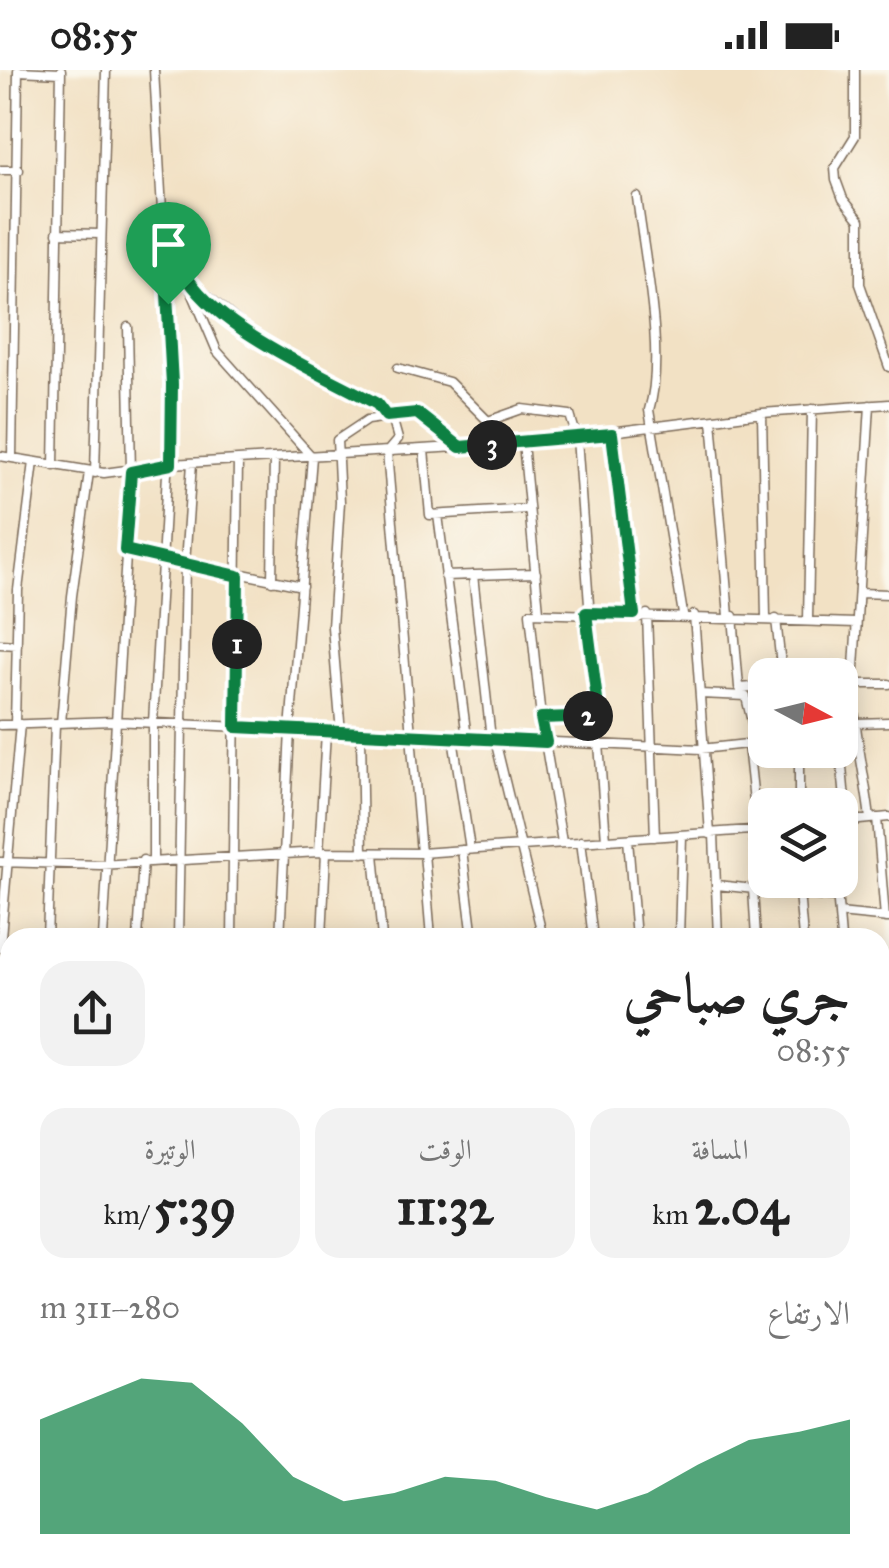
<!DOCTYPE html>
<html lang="ar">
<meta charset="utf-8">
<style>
:root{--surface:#fff;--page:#f2f2f2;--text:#222;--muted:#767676;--accent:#0b8043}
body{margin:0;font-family:"IM FELL Great Primer",Amiri,serif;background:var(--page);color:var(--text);direction:rtl;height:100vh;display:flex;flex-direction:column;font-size:38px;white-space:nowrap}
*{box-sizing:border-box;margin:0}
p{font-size:32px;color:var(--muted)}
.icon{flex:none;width:55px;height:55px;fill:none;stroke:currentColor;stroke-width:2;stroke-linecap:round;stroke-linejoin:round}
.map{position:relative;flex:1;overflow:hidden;direction:ltr}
.sheet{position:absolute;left:0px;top:858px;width:890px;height:642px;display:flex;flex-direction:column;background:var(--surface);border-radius:30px 30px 0 0;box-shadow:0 5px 25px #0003;direction:rtl}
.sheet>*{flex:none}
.needle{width:65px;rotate:97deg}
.buttons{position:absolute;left:748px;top:588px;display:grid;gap:20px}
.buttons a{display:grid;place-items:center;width:110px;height:110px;border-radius:20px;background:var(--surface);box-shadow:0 5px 25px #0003;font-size:50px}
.pin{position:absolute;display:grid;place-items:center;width:85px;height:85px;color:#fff;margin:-102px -42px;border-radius:50% 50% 50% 0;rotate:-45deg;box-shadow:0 0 10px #0007}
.pin .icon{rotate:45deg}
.km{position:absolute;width:50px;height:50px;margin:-25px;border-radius:50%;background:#222;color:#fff;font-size:28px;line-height:50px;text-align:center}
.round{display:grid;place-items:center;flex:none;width:105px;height:105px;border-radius:30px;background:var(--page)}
.summary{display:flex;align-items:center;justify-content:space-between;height:170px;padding:0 40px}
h1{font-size:55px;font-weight:700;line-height:75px}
.stats{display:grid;grid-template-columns:repeat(3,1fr);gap:15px;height:170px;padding:10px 40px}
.stats div{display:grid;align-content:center;border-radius:25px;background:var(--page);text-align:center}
.stats b{font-size:50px;font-weight:700}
.stats small{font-size:28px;font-weight:400}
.stats p{font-size:28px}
.chart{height:280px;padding:20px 40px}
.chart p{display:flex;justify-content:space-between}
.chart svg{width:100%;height:180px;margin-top:10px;fill:var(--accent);opacity:.7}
.status{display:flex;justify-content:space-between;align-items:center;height:70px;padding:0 50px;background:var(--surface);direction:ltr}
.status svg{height:28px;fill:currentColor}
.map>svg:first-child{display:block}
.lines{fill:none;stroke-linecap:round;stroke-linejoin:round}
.minor-casing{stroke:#7b6a58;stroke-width:11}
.minor{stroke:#fff;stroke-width:8}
.route-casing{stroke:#fff;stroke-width:20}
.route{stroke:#0b8043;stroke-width:12}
</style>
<div class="status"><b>08:55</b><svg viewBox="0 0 49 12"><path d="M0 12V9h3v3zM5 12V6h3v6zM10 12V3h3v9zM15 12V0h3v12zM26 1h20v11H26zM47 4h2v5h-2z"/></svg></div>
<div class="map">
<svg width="889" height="1498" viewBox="0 0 889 1498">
<rect width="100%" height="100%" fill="#fbf7ec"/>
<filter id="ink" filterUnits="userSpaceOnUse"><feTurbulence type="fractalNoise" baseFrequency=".01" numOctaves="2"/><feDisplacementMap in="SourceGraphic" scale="20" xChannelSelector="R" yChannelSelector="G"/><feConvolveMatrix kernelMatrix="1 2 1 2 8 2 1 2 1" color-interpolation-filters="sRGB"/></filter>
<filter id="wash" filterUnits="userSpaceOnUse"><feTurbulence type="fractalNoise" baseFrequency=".0048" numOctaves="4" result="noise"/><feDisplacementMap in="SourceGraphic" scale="40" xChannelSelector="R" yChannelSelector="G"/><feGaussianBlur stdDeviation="2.25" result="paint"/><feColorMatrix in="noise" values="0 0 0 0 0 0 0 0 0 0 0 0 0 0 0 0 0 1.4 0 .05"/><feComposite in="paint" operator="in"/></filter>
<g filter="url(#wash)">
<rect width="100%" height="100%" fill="#f2e1c4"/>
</g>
<g filter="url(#ink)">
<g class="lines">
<defs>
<path id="minor" d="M855,0V66L835,98L836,110L843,129L860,150V214L889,297
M18,1L61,3
M0,100H19
M637,127C644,186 666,286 649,340L683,544
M166,161L217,281L312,387L290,660L280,868
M57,163L100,164
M191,212L252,264L377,334L393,351L398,369L387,382L421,783
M398,298L449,312L488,351L522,339L570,345L577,368L606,770
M870,335L853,614C853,658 865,704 870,749
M762,343L766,548
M712,350L729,546
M612,365L634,543
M523,373L539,541
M424,380L430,445L528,439
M0,386L104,403L171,394L523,373L762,343L889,334
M12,388L18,0
M54,396L61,0
M95,403L106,0
M438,445L467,668
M125,480L302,516
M473,505L491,669
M445,506L536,503
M272,511L274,388
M859,523L889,524
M647,544L655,767
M694,545L710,764
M733,546L739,617L746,627L757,673
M776,549L782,605
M808,550L812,339
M0,574L17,575
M840,614H889
M740,618L765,616
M700,624L746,626
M541,648L599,646
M61,653L72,526L89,402
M856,653L889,652
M15,654L18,520L34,392
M0,655L114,651L701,679L765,672
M341,663L332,557L340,432L337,370L367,350L417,343L459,377
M361,664L363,783
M453,668L470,779
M495,670L543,868
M748,675L757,759
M840,675L847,752
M799,680V735
M877,748L885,848
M840,752L889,747
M753,759L759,819
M714,764L718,868
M628,769L636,868
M581,771L593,868
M562,772L541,648L530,543L856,553
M462,780L473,868
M319,782L326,662
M424,783L431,868
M374,784L382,868
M153,789V653L172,315L154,0
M0,792L100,795L319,782L421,783L765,759
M836,810L841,868
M717,815L838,828
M753,819L756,868
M799,822L803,868
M839,843L889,848
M47,868L55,654
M103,868L131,402L128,257
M138,868L143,790
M178,868L185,494L192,393
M232,868L238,390
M322,868L326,782
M679,868L682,766
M0,878L20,654
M880,975H889
M0,998L10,1001
M0,1116L10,1055
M880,1187L884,1291
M0,1196L10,1198
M486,1498L487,1490"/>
</defs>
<use href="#minor" class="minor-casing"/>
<use href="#minor" class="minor"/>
</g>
</g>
<g class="lines" filter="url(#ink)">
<defs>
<path id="route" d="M163,152C170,171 177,193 188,209C225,263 321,303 377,334L386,346L417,343L460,377L612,364L634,544L586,543L599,646L541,648L546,672L236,657L238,506L125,480L131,402L171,394L172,314Z"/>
</defs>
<use href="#route" class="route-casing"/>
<use href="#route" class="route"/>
</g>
</svg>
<div class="buttons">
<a><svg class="needle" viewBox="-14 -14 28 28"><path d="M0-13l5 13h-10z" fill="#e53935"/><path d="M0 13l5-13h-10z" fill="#767676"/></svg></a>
<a><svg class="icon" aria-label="layers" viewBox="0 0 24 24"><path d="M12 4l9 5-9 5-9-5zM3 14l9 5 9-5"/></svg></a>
</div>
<div class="pin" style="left:168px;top:234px;background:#1e9e55"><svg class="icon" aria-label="arrive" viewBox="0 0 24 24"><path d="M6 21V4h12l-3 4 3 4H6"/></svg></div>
<b class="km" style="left:237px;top:574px">1</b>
<b class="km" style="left:588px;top:646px">2</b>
<b class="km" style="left:492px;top:375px">3</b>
<section class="sheet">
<div class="summary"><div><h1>جري صباحي</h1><p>08:55</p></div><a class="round"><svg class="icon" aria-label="share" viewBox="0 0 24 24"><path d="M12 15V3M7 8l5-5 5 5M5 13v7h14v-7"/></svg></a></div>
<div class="stats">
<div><p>المسافة</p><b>2.04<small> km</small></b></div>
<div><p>الوقت</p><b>11:32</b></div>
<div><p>الوتيرة</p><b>5:39<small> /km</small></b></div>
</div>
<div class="chart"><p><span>الارتفاع</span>280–311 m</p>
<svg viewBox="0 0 160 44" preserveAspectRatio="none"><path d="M0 44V16L10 11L20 6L30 7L40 17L50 30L60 36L70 34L80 30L90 31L100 35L110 38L120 34L130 27L140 21L150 19L160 16V44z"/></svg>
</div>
</section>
</div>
